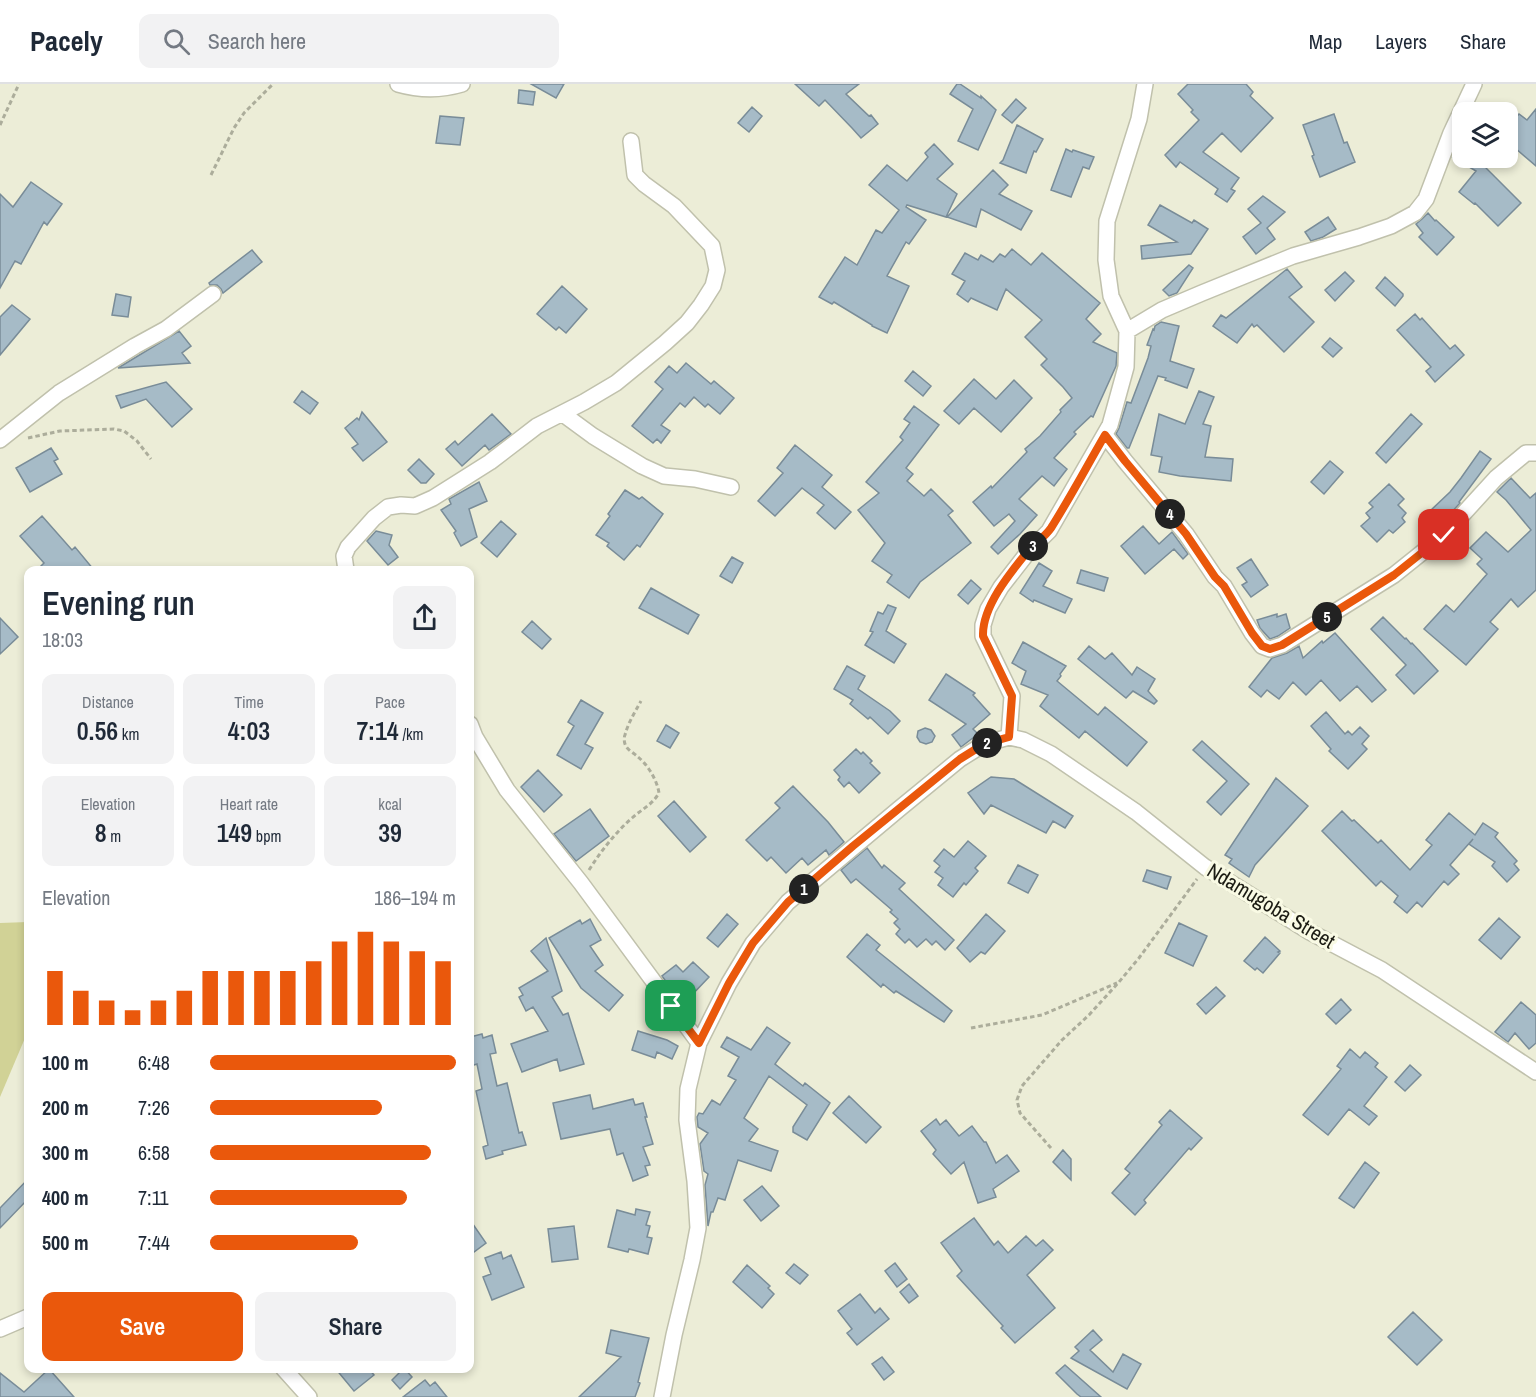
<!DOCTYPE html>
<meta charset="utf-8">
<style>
:root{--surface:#fff;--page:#f2f2f3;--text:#1f2937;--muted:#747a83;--line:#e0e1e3;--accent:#ea580c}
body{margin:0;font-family:"Archivo Narrow",sans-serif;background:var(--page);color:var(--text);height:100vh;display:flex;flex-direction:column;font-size:22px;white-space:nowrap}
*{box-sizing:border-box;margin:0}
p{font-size:20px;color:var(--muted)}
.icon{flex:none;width:33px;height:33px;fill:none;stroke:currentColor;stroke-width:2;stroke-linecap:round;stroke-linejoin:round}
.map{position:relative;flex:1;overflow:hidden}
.panel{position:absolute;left:24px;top:482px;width:450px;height:807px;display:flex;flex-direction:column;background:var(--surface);border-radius:12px;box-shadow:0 3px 9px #0003}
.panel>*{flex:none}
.tools{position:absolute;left:1452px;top:18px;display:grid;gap:12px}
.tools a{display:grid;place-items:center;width:66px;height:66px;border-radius:12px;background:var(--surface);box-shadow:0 3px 9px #0003;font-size:30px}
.pin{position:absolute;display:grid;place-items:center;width:51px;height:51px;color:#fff;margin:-26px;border-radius:12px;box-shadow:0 3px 9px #0006}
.km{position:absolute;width:30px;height:30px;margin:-15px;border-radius:50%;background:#222;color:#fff;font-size:16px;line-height:30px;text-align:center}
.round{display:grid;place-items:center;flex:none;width:63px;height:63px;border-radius:12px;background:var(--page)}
.head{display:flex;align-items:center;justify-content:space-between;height:102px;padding:0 18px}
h1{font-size:33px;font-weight:600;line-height:45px}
.figures{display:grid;grid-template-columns:repeat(3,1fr);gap:9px;height:102px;padding:6px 18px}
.figures div{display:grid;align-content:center;border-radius:12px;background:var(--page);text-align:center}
.figures b{font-size:26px;font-weight:600}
.figures small{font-size:16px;font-weight:400}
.figures p{font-size:16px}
.chart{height:168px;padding:12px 18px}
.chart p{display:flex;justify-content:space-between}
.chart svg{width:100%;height:108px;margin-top:6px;stroke:var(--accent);stroke-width:6}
.cta{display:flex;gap:12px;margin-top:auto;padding:12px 18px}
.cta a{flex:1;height:69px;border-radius:12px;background:var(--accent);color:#fff;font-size:24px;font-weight:600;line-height:69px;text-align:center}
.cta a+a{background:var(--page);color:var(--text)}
ul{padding:0 18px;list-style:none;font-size:20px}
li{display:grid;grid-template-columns:96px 72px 1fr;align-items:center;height:45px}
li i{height:15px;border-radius:8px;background:var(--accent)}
header{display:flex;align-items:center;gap:36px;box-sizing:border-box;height:84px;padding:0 30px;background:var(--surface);border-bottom:2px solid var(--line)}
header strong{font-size:28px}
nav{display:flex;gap:33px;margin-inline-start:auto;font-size:21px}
.search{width:420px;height:54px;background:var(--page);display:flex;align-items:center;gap:15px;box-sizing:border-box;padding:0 21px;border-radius:12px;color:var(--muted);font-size:22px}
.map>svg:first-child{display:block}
.green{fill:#d1d296}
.building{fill:#a6bbc7;stroke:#798c98;stroke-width:1.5}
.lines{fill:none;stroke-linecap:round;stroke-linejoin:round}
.minor-casing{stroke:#c0c1ac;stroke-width:18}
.path{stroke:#acad9b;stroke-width:3;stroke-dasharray:4.5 3;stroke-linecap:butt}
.minor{stroke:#fff;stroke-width:15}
.route-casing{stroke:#fff;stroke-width:12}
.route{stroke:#ea580c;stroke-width:8}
.labels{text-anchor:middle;stroke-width:6;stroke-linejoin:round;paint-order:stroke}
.street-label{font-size:21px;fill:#1b1b13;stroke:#f9fae4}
</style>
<header>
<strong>Pacely</strong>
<div class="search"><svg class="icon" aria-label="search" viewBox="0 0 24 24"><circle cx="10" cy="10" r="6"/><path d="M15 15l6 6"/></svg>Search here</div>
<nav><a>Map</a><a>Layers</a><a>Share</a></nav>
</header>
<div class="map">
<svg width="1536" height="1313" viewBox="0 0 1536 1313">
<rect width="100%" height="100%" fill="#ecedd7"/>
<path class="green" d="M28,838V947L0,1013V839Z"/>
<path class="building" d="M531,0H564L556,14Z
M795,0H859L846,10L869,32L871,31L878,40L861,54L852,44L825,16L819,22Z
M957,0H960L981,14V12L996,26L978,66L958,57L973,25L950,10Z
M1188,0H1246L1253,8L1250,12L1273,34L1241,68L1222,49L1203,68L1239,94L1231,105L1235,107L1227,118L1215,110L1218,105L1180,78L1176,83L1165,71L1199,36L1191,28L1193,26L1178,10Z
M519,6L535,8L533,21L518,19Z
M1016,15L1026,24L1012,39L1002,31Z
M752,23L762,32L749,48L738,39Z
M1536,25V82L1508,58L1516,49L1508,42L1519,30L1527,36Z
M1334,30L1344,59L1347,58L1355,78L1320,93L1312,72L1314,71L1303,41Z
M440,32L464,34L460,61L436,59Z
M1017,41L1043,55L1036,68L1034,67L1026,89L1000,79L1003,76Z
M934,60L953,80L937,95L957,110L946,133L907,121L906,123L926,136L909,160L906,158L887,192L909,202L887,249L872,242V241L834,218L832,220L819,213L845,173L857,181L876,146L882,149L899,126L869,101L887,81L907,97L928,73L925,69Z
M1066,65L1072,68L1073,66L1094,73L1089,85L1083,83L1071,113L1051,106Z
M1454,74H1493L1486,84L1521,119L1498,142L1475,119L1474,120L1459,108L1476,87Z
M993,86L1008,101L999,110L1032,127L1021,146L981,125L976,143L947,133Z
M31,98L62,120L47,141L44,138L21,180L15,177L0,204V110L13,123Z
M1263,112L1285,128L1267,144L1275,155L1256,170L1243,153L1261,139L1248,125Z
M1160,121L1192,139L1194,136L1208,145L1191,170L1142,175L1141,162L1177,158L1148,141Z
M1428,129L1435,137L1436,136L1454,153L1437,171L1419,153L1423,149L1416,140L1422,135Z
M1328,133L1336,145L1323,153L1311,157L1305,148Z
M1012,165L1031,181L1042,169L1100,219L1086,235L1101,250L1093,258L1117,269L1116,282L1093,333L1091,332L1074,348L1076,350L1054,374L1067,385L1054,402L1042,392L1019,415L1037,431L1020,450L998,470L991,463L1015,437L1009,430L994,442L973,418L991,402L992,404L1027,368L1025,365L1040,352L1061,328L1060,326L1072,314L1063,303L1041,281L1047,275L1025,253L1042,236L1006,205L997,226L971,214L968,218L957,210L965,197L952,190L965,169L978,176L981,171L993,178L1000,170L1005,173Z
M252,166L262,178L223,209L221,205L217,201H210L209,199Z
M1189,181L1193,184L1177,209L1169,212L1163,206Z
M1287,185L1302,203L1289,213L1314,238L1284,268L1257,241L1254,243L1252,240L1237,259L1213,242L1221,231L1226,234Z
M1345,188L1354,197L1335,217L1325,206Z
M1385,193L1403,210V212L1395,222L1376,204Z
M562,202L587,225L566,249L559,243L556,246L537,230Z
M116,210L131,213L128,233L112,231Z
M12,221L30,235L0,271V233Z
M1415,230L1420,236L1422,234L1450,265L1455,261L1464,271L1435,298L1426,287L1431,283L1397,246Z
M1161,238L1179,242L1170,277L1194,285L1187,304L1165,296L1166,294L1158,292L1129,364H1127L1116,350L1119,344L1127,318L1131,319L1148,274L1151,262L1147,261L1153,245L1154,246L1155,242Z
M179,247L191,262L182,269L190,279L118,284Z
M1330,254L1342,264L1333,273L1322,263Z
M686,279L711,300L714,297L734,314L720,330L708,320L705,323L694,313L685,323L680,319L661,341L670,347L661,359L657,355L653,359L632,342L663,305L655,298L669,282L677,289Z
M913,287L931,302L923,312L905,297Z
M974,295L996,315L1014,296L1032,314L1001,348L974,324L959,340L944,327Z
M166,298L192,325L172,343L146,315L121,324L116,312Z
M302,307L318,319L310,330L294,318Z
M1199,307L1214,313L1203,340L1211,342L1205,373L1233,375L1231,397L1180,392L1159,388L1162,373L1151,371L1159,330L1185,340Z
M914,322L939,341L906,384L913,390L907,397L924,412L931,405L953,427L948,431L971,459L920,498L909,514L887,498L892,491L872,477L885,459L858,426L879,409L866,398L903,356L900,353L910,339L904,335Z
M362,328L387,358L363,377L352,364L358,360L345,344L357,334L359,336Z
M492,330L511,350L489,366L485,361L462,382L446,365L455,357L458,361Z
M1411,330L1422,340L1386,379L1376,369Z
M795,361L832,391L822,403L851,428L835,445L817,429L824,421L802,404L775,432L758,417L783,389L777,384Z
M51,364L58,375L54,377L62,390L30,408L16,384Z
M1480,367L1491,375L1459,418L1460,419L1441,440L1430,427L1450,408L1461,394Z
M419,375L434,390L426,399H421L408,386Z
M1330,377L1343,388L1324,410L1311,398Z
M1511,394L1530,414L1536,409V506L1518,523L1511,515L1490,538L1498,545L1466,581L1424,545L1446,521L1454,528L1487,490L1477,480L1482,475L1470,464L1486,448L1508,468L1531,446L1506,416L1497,408Z
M479,398L487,417L469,425L477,453L461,462L454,449L456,447L441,426L451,420L449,415Z
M1389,400L1404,415L1398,421L1406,429L1402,434L1405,438L1393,449L1389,446L1377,458L1361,442L1370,434L1366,429L1373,423L1369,419Z
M625,406L639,415L642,413L663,430L640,463L637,461L624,476L607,462L609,459L596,451L610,432L608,430Z
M42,432L72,466L75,463L94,486H37L44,479L20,452Z
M501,437L516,450L497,473L481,459Z
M1143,442L1159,460L1172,448L1188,470L1183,475L1174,465L1145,490L1121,462Z
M376,447L392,451L389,461L398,473L388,481L367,457Z
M732,473L743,479L732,499L720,492Z
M1251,475L1268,501L1251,513L1242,501L1247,498L1237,484Z
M1039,479L1052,487L1043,502L1072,515L1065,529L1034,516L1033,518L1020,509Z
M1081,486L1108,494L1104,507L1077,499Z
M971,496L981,505L968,520L958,511Z
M651,504L699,531L688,550L639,524Z
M888,521L896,524L886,547L906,560L894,579L865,561L873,548L870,547L878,528L883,530Z
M1277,530V533L1286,530L1290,544L1278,552L1270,555L1260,544L1257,536Z
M1383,533L1405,555L1406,554L1411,560L1412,559L1438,587L1414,610L1396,591L1406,581L1371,545Z
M0,534L18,553L0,570Z
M532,537L551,555L542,565L522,548Z
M1335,549L1386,606L1372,618L1357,602L1340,617L1321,596L1306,611L1293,598L1279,615L1267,606L1261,613L1249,603L1272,574L1287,569L1299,562L1303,574L1322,557L1323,559Z
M1023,558L1066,582L1060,590L1061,592L1057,597L1098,631L1105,623L1147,658L1127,682L1085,647L1079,654L1040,622L1048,611L1021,600L1026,587L1012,579Z
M1089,562L1105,575L1112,569L1132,591L1137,583L1155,595L1148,607L1157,617L1154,620L1133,607L1126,614L1078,575Z
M847,582L865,592L858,605L890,627L900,637L888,650L870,633L868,635L850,620L853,616L834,605Z
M946,590L975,609L973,611L990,630L973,645L978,650L961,663L952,651L966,640L929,616Z
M581,616L603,629L585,660L593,664L581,685L557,671L574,642L568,638Z
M1326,628L1345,650L1348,647L1352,651L1360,643L1369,652L1362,660L1367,665L1348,685L1329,667L1331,665L1311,642Z
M666,641L679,649L670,664L657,657Z
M925,644L931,646L935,652L932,658L926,660L920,658L917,653L918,647Z
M1202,657L1249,700L1221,731L1207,718L1227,697L1193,666Z
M856,665L861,670L863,668L872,677L870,679L880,689L859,709L849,698L844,703L838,696L840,693L834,686Z
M538,686L562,711L544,728L521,703Z
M991,693L1014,695L1073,732L1065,744L1053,737L1046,749L991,721L984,730L968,709Z
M1276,694L1308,722L1255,781L1249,793L1229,779L1232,775L1225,771Z
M793,702L828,738L844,758L829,771L826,766L808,781L802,774L786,789L771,773L767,777L746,756L780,724L775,719Z
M674,717L706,753L690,768L658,732Z
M590,725L609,752L576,777L554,750Z
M1342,727L1352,737L1354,736L1378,759L1381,756L1410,786L1432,761L1426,756L1449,729L1475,751L1483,739L1498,749L1495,753L1517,777L1514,780L1519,786L1507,798L1492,782L1495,778L1469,760L1473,755L1450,781L1459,790L1448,801L1444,797L1422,823L1417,818L1407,829L1394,818L1398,812L1381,797L1376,802L1322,747Z
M968,757L986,772L975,784L978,787L966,801L964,799L953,813L938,801L943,794L935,788L940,782L934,777L944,765L954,773Z
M867,764L882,784L884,781L905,799L899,805L954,856L945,866L936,857L932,861L926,855L917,863L909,855L905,859L896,850L900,845L894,839L898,835L890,828L892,826L856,795L851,799L841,786Z
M1018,781L1038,791L1028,809L1008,799Z
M1147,786L1171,793L1167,805L1143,797Z
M727,830L738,840L718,863L707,854Z
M986,830L1005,847L985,870L981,868L970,878L957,864Z
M1499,834L1520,853L1501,875L1479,856Z
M590,835L601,856L590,862L603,881L595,887L623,911L609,927L581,904L549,854L580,836L582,840Z
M1179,839L1207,852L1193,882L1165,869Z
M867,850L880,861L876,866L952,927L944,938L896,907L894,909L883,900L881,903L847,873Z
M1265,853L1280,867L1278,868L1280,869L1263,889L1257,884L1255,886L1244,877Z
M546,854L562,907L552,913L563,931L568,929L584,980L560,987L557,975L522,988L511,960L548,947L533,923L526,927L519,913L523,911L519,904L548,887L531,867Z
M693,878L709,893L690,913L694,917L685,924L662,892L676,881L683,888Z
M1216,903L1225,912L1206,930L1197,920Z
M1341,915L1351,926L1336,940L1326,930Z
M1521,918L1536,931V959L1529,965L1515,949L1508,958L1495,948Z
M767,943L790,959L775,980L803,1002L805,999L830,1019L807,1056L793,1048V1043L807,1021L769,992L744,1034L758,1045L749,1057L778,1067L771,1087L738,1076L725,1116L718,1114L713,1128H711L708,1142L705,1101L708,1090L704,1087L700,1060L708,1049L698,1043L697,1033L699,1029L703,1030L712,1016L720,1021L736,996L728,992L739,973L721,963L727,953L751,966Z
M638,947L667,956L678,962L672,975L657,968L655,974L632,966Z
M482,950L483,954L492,951L496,969L490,970L497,1002L507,999L519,1049L522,1048L526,1061L502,1067L503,1070L486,1075L483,1063L488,1061L476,1007L482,1005L477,980L471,982L470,973V953Z
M1350,965L1360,974L1365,968L1378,979L1375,983L1387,993L1364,1022L1377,1032L1369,1041L1349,1025L1328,1051L1303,1031L1341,985L1337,982Z
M1410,981L1421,991L1405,1007L1395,998Z
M590,1011L593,1025L633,1015L635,1021L643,1019L647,1033H645L653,1060L643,1063L650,1081L645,1082L648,1091L633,1097L623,1069L617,1071L610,1045L561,1055L553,1019Z
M849,1012L881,1043L866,1059L833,1029Z
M1170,1026L1202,1054L1191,1066L1189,1064L1144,1116L1146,1119L1135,1131L1112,1109L1130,1089L1125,1085L1162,1041L1159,1038Z
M936,1035L940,1041L946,1036L959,1052L972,1042L984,1058H986L996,1079L1007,1071L1019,1087L993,1105L996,1113L978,1119L964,1078L951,1090L933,1070L936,1066L921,1047Z
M1063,1066L1071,1075V1096L1053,1078Z
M1365,1078L1379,1089L1354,1124L1339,1114Z
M28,1095V1115L0,1144V1124Z
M762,1102L779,1122L761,1137L744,1116Z
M636,1125L650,1128L646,1141L650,1142L647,1153L652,1154L648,1170L629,1165L628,1168L608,1163L617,1126L635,1131Z
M974,1134L994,1161L998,1157L1008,1169L1026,1152L1036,1162L1043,1156L1053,1166L1027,1191L1055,1224L1015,1259L1001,1244L1003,1242L957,1192L962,1187L941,1159Z
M470,1136L486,1159L470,1171Z
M574,1142L578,1175L552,1178L548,1145Z
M501,1168L503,1175L511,1171L524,1203L492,1216L483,1193L491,1190L485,1174Z
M895,1179L907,1195L897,1203L885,1187Z
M794,1180L808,1191L800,1200L786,1189Z
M747,1181L770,1202L768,1204L774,1210L762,1224L733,1198Z
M909,1200L918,1212L909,1219L900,1208Z
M860,1210L875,1229L880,1224L889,1235L857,1261L847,1249L852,1245L838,1227Z
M1413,1228L1442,1256L1417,1281L1388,1253Z
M611,1246L649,1254L638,1298L640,1299L635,1313H579L621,1273L606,1269Z
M1093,1246L1102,1256L1090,1266L1113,1288L1123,1270L1141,1280L1127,1305L1071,1274L1079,1267L1075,1263Z
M882,1273L894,1288L884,1296L872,1280Z
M1065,1281L1101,1313H1081L1077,1310L1056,1289Z
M335,1284H368L374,1291L354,1307Z
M404,1284L412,1293L400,1305L392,1296Z
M49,1285L74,1313H0V1289L24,1308Z
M425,1296L430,1302L435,1298L447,1313H403Z"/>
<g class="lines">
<defs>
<path id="minor" d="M398,0C419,6 442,6 462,0
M1127,247L1162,226L1202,209L1293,172L1359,153L1391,142L1415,129L1426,115L1451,49L1474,0
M563,330L593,352L642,382L664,392L695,395L731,403
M1105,351L1125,377L1186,450L1215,493L1224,502L1252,549L1262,562L1270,565L1282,561L1394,491L1444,451L1496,394L1526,369H1536
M0,356L59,309L135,262L166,245L213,210
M346,486L344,472L348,463L374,434L388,423L401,421L415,422L433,414L490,378L537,342L584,318L616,299L665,259L687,239L701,221L713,202L717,186L712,162L674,122L644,100L635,91L631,57
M470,640L475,653L507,706L581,799L699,959
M1009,653L1012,612L983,552V541L988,525L1001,503L1029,467L1049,447L1110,341L1126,283L1127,247L1111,212L1106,176L1107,137L1139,35L1145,0
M0,1245L28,1233
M283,1284L309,1313
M662,1313L674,1251L692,1176L698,1144L695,1097L687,1036L688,1005L699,959L729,899L753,859L788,818L899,725L960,675L984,660L1009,653L1023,656L1051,670L1136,728L1205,783L1310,848L1382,886L1536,988"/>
</defs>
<use href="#minor" class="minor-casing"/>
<path class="path" d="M0,41L19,0
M211,91L234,44L244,29L273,0
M28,354L60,347L114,345L124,347L137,357L151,375
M589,786C601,767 615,749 632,734C642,725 652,721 659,709C657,696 648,681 638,673C634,669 627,666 625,660C624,658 624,652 625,651C628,639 635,628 641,617
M971,944L1042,931L1117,899
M1051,1064L1020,1029L1017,1016L1022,1002L1062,956L1089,931L1119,898L1139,874L1197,795"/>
<use href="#minor" class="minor"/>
</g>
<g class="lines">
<defs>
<path id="route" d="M671,922L699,959L729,899L753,859L788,818L853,762L960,675L984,660L1009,653L1012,612L983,552C982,523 1010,489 1028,467C1035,459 1045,453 1051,444C1070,414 1087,382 1105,351L1125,377L1186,450L1215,493L1224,502L1252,549L1262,562L1270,565L1282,561L1394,491L1444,451"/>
</defs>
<use href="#route" class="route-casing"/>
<use href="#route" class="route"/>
</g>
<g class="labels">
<g class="street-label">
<text transform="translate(1271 822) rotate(31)" y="7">Ndamugoba Street</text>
</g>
</g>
</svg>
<div class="tools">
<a><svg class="icon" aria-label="layers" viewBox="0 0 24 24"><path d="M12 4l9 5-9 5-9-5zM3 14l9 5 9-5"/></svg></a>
</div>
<div class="pin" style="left:671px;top:922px;background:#1e9e55"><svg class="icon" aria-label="arrive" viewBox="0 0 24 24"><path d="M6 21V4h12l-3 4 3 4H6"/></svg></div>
<div class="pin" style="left:1444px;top:451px;background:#d93025"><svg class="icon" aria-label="check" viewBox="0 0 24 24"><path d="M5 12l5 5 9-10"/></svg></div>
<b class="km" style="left:804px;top:805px">1</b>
<b class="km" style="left:987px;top:659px">2</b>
<b class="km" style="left:1033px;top:462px">3</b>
<b class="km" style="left:1170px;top:430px">4</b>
<b class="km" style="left:1327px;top:533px">5</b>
<section class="panel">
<div class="head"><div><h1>Evening run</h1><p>18:03</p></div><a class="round"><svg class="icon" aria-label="share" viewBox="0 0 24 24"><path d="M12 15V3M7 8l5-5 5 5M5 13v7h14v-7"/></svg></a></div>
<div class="figures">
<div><p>Distance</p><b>0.56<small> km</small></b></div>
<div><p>Time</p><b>4:03</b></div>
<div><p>Pace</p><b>7:14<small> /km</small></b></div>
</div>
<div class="figures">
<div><p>Elevation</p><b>8<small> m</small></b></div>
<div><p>Heart rate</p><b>149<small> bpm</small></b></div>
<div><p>kcal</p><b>39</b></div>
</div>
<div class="chart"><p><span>Elevation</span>186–194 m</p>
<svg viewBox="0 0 160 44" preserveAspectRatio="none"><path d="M5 44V22M15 44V30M25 44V34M35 44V38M45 44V34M55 44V30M65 44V22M75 44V22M85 44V22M95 44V22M105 44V18M115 44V10M125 44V6M135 44V10M145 44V14M155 44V18"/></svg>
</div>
<ul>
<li><b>100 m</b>6:48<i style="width:100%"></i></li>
<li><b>200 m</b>7:26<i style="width:70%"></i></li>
<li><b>300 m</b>6:58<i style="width:90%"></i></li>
<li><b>400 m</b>7:11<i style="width:80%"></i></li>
<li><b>500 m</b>7:44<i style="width:60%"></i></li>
</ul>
<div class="cta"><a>Save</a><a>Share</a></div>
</section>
</div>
